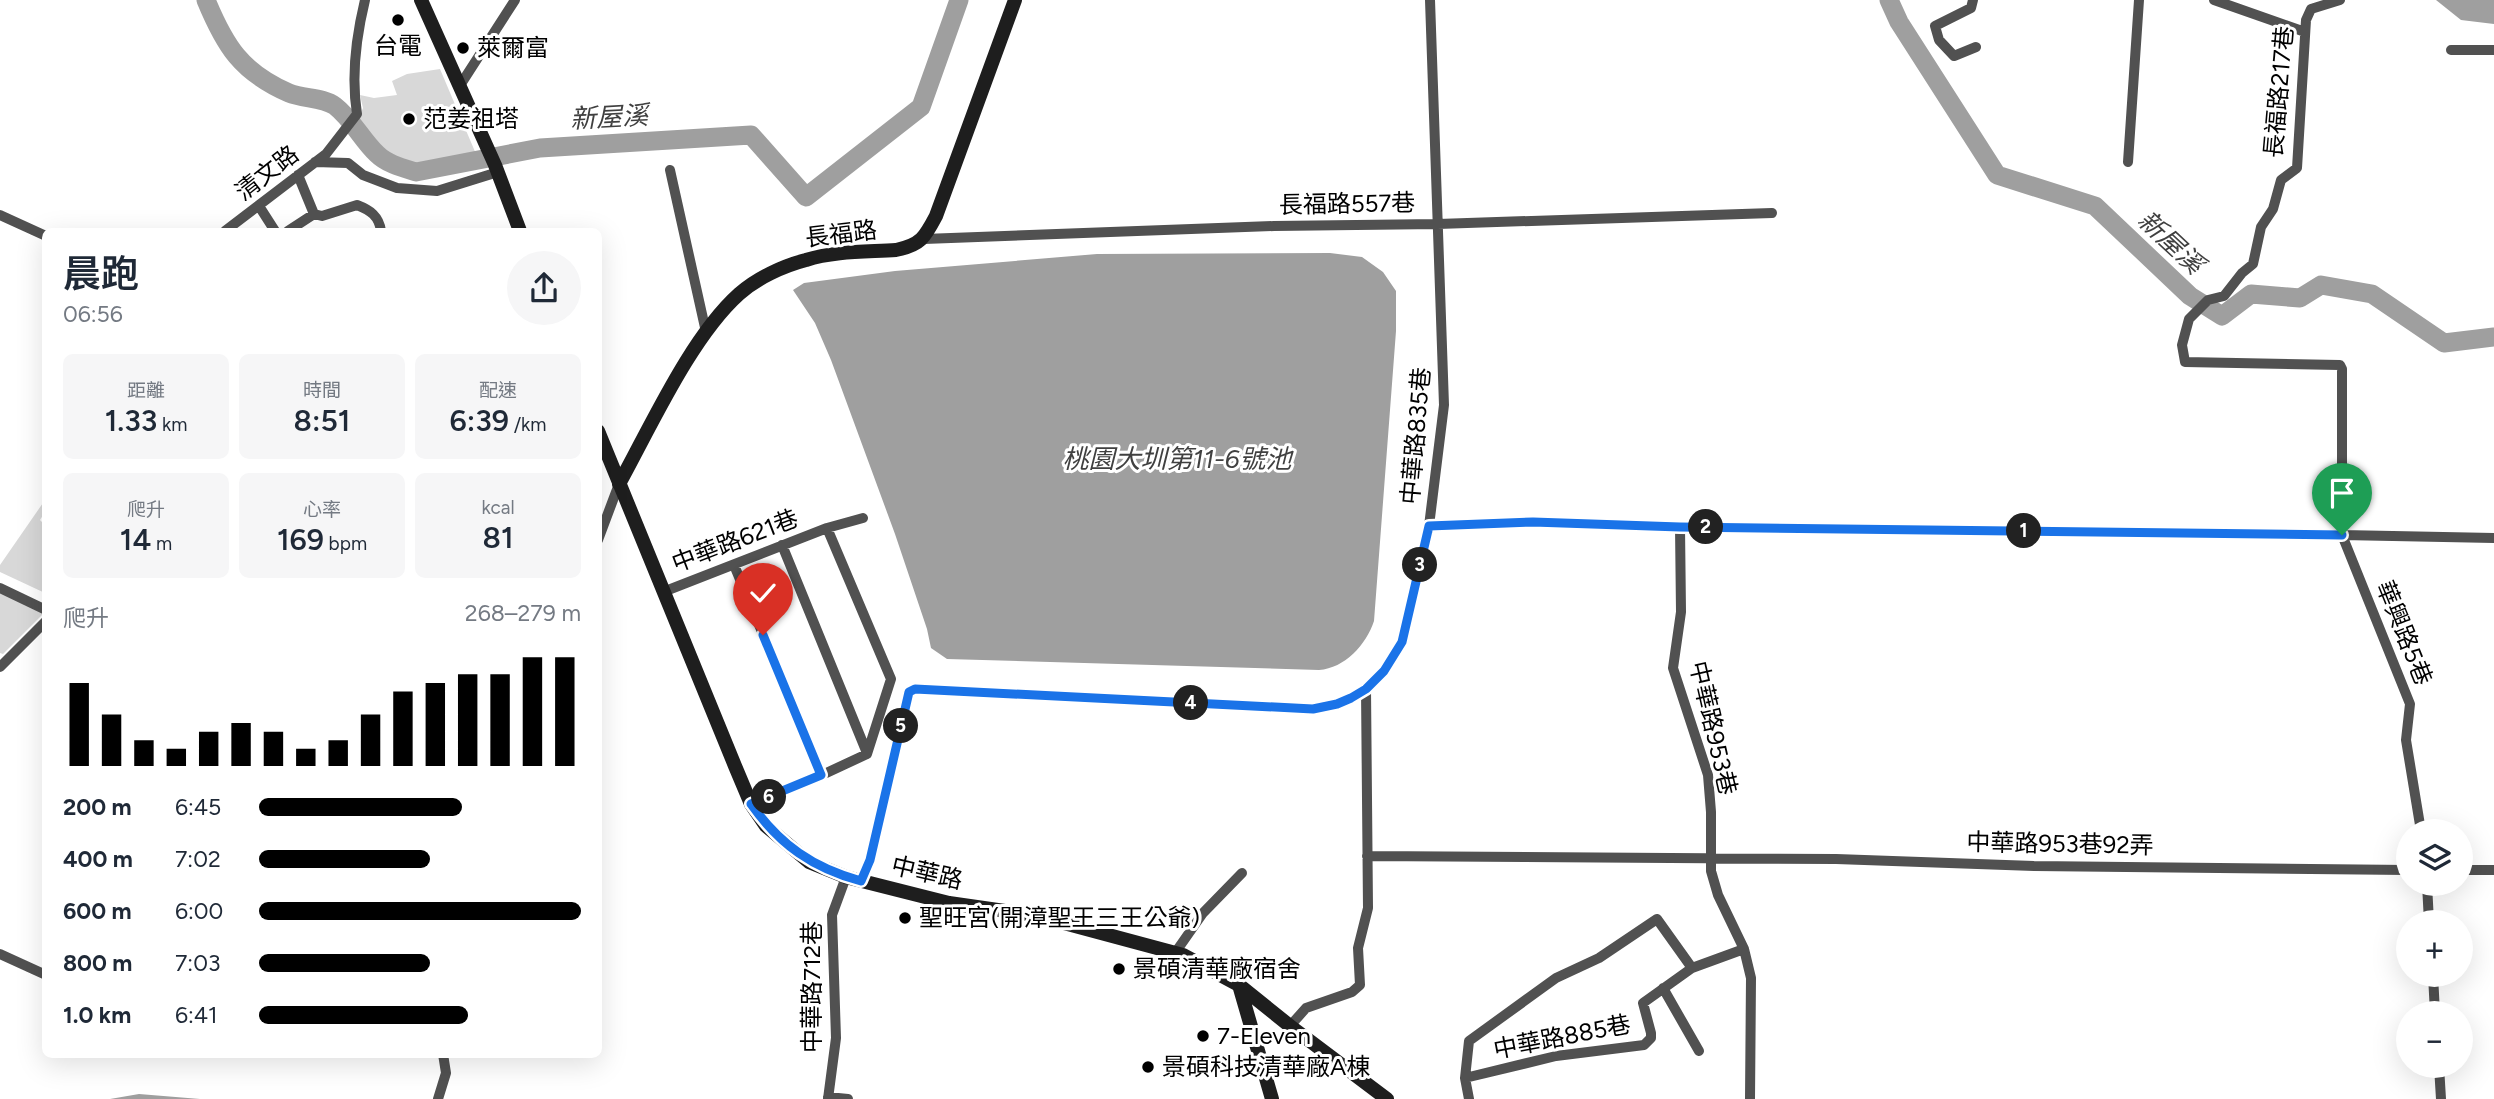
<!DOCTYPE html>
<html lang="zh-TW">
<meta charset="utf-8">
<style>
:root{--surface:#fff;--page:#f6f6f7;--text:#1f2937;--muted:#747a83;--accent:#000}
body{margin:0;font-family:Figtree,"Noto Sans TC",sans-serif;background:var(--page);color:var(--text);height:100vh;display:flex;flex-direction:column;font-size:26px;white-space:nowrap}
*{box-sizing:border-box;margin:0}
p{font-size:23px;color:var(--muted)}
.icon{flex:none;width:38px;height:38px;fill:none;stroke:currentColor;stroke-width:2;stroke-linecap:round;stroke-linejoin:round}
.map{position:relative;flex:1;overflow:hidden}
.side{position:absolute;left:42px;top:228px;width:560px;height:830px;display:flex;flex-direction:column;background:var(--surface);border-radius:10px;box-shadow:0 7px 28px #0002}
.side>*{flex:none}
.buttons{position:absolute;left:2396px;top:819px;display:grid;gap:14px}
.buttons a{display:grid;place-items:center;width:77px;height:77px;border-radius:50%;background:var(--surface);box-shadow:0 7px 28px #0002;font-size:35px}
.pin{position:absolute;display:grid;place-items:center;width:60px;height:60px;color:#fff;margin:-72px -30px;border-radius:50% 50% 50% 0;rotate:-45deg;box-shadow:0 0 7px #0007}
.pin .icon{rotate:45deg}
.km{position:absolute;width:35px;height:35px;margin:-18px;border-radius:50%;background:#222;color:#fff;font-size:19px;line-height:35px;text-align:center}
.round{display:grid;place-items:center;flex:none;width:74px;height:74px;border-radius:37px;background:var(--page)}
.head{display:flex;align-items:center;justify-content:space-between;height:119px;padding:0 21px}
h1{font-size:38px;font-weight:600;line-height:52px}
.figures{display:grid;grid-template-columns:repeat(3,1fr);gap:10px;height:119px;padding:7px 21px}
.figures div{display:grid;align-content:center;border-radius:10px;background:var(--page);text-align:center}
.figures b{font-size:30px;font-weight:600}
.figures small{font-size:19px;font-weight:400}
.figures p{font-size:19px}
.chart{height:196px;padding:14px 21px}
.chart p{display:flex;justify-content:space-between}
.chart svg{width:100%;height:126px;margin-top:7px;stroke:var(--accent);stroke-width:6}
ul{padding:0 21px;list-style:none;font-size:23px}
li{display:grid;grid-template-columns:112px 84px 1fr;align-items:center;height:52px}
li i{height:18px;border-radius:9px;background:var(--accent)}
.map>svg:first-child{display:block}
.green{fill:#d8d8d8}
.water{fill:#9f9f9f}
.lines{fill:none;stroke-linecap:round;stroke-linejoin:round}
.river{stroke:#9f9f9f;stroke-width:19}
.street{stroke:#515151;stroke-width:10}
.secondary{stroke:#1e1e1e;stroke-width:14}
.route-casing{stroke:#fff;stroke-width:14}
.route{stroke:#1a73e8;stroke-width:9}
.poi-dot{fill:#000;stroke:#fff;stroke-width:2.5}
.labels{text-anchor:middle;stroke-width:6;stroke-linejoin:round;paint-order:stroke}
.poi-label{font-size:24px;fill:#000;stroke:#fff;text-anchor:start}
.street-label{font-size:24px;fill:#000;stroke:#fff}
.water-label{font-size:26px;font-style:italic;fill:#404040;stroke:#fff}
</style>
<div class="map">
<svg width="2494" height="1099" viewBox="0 0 2494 1099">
<rect width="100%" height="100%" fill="#fff"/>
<path class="green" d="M440,69L476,154C419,171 392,179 357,122L363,108L360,95L374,98L397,95L392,81L407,74Z
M45,500V512L40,520L45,525V593L0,572V565Z
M0,583L45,612L3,654L0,653Z"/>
<path class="water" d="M2436,0H2494V24L2461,20Z
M1330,253L1362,257L1383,272L1396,291V331L1374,621C1366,645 1345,668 1319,670L947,659L931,648L927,629L895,534L831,360L815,323L793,290L804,283L895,271L1097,254Z
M139,1094L200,1099H110Z"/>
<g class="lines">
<path class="river" d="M206,0C225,46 241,72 289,93C303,99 323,97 335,106C352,119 362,140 377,154C387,164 403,168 416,172L540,148L751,135L806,197L921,107L959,0
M1889,0L1899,22L1997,175L2095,206L2190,296L2222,316L2251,294L2300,298L2321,285L2372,294L2444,343L2494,337"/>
<path class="street" d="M1973,0L1971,8L1935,26L1939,40L1954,56L1976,47
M2214,0L2305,32
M2451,50H2494
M459,87L515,0
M315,162L348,163L363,175L397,188L437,191L498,172
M2128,162L2139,0
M670,170L706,332
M298,175L314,214
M259,206L275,231
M0,215L46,236
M225,231L326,154L357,114C351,76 356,37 365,0
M288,231L314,214L322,216L357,205C370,210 379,216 381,231
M924,239L1274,226L1438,224L1772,213
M1429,526L1533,522L1680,527L2342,535V369L2340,365L2185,362L2182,345L2189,319L2208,300L2224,296L2242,273L2253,264L2261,227L2273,209L2281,180L2297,168L2306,20L2311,9L2340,0
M1680,527L1681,612L1673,668L1708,775L1711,812V871L1718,895L1744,949L1751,978L1750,1099
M827,528L891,679L867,754
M598,540L619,484
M782,545L867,753
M734,565L822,775
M0,588L46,610
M663,592L827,528L863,518
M0,667L46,621
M751,804L822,775L867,754
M2421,831L2406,740L2410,704L2342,535L2494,538
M1367,856L1836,859L2034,866L2408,870
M2460,870H2494
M861,881L870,860L909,693L915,689L1313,709L1337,704L1366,689
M2427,884L2429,922
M1175,953L1203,913L1242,873
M0,954L46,975
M2433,975L2435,1013
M1663,988L1699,1051
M1290,1026L1306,1008L1352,992L1360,985L1358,948L1368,908L1366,689L1384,671L1402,641L1429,526L1444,405L1430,0
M2439,1066L2441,1099
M1465,1078L1556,1056L1644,1045L1651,1038V1033L1643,1003L1692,968L1744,949
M828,1097L848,1099
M438,1099L446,1073L443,1054
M828,1099L836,1038L832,915L846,877
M1469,1099L1465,1078L1469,1041L1556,978L1599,958L1657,919L1692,968"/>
<path class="secondary" d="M421,0L495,165L520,231
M598,431L735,766L751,804L766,826L809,862L846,877L949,903L1034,915L1183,955L1239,985L1290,1026L1387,1099
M619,484C651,426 691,337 739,294C757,278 783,266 806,260C834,251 867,252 896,250C921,245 925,237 936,216L1015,0
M1239,985L1272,1099"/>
</g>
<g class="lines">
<defs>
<path id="route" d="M763,635L821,775L751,804C780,845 813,868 861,881L870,860L909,692L915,689L1313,709L1337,704L1351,698L1366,689L1384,671L1402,642L1429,526L1533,522L1680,527L2342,535"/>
</defs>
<use href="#route" class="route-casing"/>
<use href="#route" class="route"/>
</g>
<g class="poi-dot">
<circle cx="398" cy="20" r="7"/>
<circle cx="463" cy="48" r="7"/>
<circle cx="409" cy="119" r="7"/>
<circle cx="905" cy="918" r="7"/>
<circle cx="1119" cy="969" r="7"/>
<circle cx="1203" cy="1036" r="7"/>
<circle cx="1148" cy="1067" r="7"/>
</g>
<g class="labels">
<g class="poi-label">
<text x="398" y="54" text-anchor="middle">台電</text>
<text x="477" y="56">萊爾富</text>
<text x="423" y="127">范姜祖塔</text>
<text x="919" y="926">聖旺宮(開漳聖王三王公爺)</text>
<text x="1133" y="977">景碩清華廠宿舍</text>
<text x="1217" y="1044">7-Eleven</text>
<text x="1162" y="1075">景碩科技清華廠A棟</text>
</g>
<g class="street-label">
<text transform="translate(2279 92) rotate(-85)" y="8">長福路217巷</text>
<text transform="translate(267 173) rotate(-38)" y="8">清文路</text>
<text transform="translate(1347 204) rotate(-1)" y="8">長福路557巷</text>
<text transform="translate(841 234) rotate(-7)" y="8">長福路</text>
<text transform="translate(1416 436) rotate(-85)" y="8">中華路835巷</text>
<text transform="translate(735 541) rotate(-21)" y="8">中華路621巷</text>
<text transform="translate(2404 633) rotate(68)" y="8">華興路5巷</text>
<text transform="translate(1713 728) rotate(77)" y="8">中華路953巷</text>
<text transform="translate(2060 844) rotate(1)" y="8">中華路953巷92弄</text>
<text transform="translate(927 873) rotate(13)" y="8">中華路</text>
<text transform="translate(812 987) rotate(-90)" y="8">中華路712巷</text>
<text transform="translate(1562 1037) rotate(-11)" y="8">中華路885巷</text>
</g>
<g class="water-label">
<text transform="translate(609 117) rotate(-3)" y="9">新屋溪</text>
<text transform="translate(2171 242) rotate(43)" y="9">新屋溪</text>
<text x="1177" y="468">桃園大圳第11-6號池</text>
</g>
</g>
</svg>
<div class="buttons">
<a><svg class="icon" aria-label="layers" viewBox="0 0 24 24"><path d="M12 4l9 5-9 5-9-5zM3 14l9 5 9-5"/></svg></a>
<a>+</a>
<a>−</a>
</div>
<div class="pin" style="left:2342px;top:535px;background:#1e9e55"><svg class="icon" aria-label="arrive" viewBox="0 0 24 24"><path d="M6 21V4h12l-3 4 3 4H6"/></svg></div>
<div class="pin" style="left:763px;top:635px;background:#d93025"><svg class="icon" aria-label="check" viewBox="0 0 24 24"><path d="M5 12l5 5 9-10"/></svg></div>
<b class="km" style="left:2024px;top:531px">1</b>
<b class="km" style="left:1706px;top:527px">2</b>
<b class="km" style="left:1420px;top:565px">3</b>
<b class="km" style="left:1191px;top:703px">4</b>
<b class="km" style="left:901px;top:726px">5</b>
<b class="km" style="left:769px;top:797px">6</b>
<section class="side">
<div class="head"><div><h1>晨跑</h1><p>06:56</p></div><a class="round"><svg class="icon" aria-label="share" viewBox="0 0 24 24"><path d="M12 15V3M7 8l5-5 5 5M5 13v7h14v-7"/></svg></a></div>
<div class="figures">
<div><p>距離</p><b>1.33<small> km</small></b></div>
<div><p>時間</p><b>8:51</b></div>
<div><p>配速</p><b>6:39<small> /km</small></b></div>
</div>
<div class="figures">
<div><p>爬升</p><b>14<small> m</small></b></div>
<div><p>心率</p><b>169<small> bpm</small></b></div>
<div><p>kcal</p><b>81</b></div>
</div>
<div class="chart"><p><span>爬升</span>268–279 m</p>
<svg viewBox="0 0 160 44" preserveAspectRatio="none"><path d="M5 44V15M15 44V26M25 44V35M35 44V38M45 44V32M55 44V29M65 44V32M75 44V38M85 44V35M95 44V26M105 44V18M115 44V15M125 44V12M135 44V12M145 44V6M155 44V6"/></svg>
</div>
<ul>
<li><b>200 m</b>6:45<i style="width:63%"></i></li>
<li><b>400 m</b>7:02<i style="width:53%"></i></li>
<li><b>600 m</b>6:00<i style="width:100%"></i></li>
<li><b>800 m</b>7:03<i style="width:53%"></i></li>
<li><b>1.0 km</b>6:41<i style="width:65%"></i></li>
</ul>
</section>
</div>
